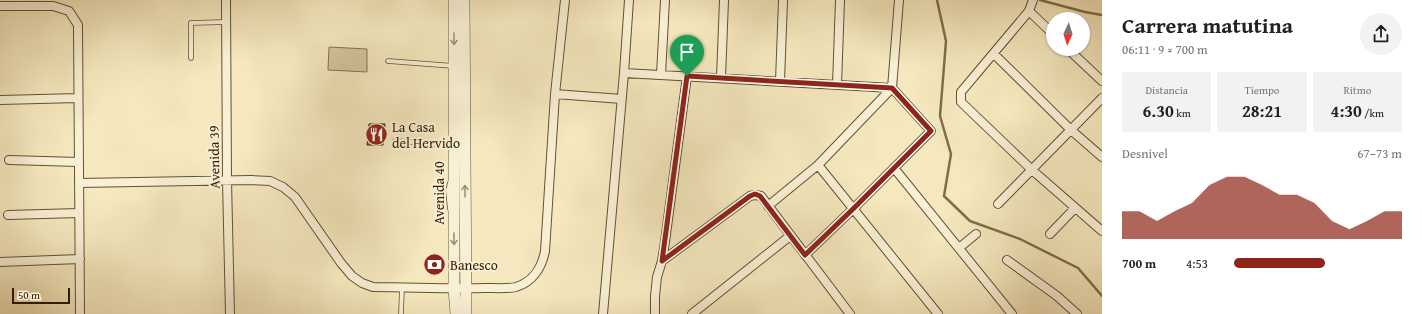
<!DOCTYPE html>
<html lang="es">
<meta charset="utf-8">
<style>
:root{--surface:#fff;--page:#f2f2f2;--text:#222;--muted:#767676;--accent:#8f2418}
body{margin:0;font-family:"Gentium Book Plus",serif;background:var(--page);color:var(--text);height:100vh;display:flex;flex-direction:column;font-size:15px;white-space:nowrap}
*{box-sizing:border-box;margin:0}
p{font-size:13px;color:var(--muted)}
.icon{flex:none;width:22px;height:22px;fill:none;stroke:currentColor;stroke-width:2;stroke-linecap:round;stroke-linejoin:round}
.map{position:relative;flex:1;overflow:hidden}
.side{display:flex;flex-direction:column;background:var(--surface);width:320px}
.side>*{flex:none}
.needle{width:26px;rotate:184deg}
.controls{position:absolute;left:1046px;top:12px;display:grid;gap:8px}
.controls a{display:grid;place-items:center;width:44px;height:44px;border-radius:50%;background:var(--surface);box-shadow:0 1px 3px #0004;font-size:20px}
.scale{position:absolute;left:12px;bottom:10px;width:58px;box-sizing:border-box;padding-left:4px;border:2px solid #351d00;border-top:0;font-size:11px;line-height:14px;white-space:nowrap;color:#351d00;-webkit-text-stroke:3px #f8f0d5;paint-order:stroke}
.pin{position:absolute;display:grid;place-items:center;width:34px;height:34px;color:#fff;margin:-41px -17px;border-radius:50% 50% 50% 0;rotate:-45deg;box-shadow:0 0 4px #0007}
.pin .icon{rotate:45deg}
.round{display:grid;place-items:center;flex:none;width:42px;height:42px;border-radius:21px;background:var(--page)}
.headline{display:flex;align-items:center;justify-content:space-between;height:68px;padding:0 20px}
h1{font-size:22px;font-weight:700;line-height:30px}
.figures{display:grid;grid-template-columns:repeat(3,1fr);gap:6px;height:68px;padding:4px 20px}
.figures div{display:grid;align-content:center;border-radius:0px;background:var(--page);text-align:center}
.figures b{font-size:17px;font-weight:700}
.figures small{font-size:11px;font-weight:400}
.figures p{font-size:11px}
.chart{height:112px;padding:8px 20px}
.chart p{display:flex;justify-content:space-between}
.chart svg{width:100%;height:72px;margin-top:4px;fill:var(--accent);opacity:.7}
ul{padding:0 20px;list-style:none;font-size:13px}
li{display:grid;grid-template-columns:64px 48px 1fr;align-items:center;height:30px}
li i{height:10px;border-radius:5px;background:var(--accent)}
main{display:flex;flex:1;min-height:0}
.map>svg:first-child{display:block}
.green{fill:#d4c59e;stroke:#84714f}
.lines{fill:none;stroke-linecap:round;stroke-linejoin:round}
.stream{stroke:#816d4b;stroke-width:2.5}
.building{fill:#998763;stroke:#351d00}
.service-casing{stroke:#655030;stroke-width:5.5}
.minor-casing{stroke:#655030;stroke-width:10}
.tertiary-casing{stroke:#655030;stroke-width:12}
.service{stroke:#f8f0d5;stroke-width:4}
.minor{stroke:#f8f0d5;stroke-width:8}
.tertiary{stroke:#f8f0d5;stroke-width:11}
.oneway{stroke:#a09175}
.route-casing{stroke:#fff;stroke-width:8}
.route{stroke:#8f2418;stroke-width:5}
.labels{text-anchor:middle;stroke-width:4;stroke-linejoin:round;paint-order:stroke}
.poi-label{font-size:14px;fill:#351d00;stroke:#f8f0d5;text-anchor:start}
.street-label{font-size:14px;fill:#351d00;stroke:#f8f0d5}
</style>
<main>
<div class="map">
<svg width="1102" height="314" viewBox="0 0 1102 314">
<rect width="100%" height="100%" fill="#f5e8be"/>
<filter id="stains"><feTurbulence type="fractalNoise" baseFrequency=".005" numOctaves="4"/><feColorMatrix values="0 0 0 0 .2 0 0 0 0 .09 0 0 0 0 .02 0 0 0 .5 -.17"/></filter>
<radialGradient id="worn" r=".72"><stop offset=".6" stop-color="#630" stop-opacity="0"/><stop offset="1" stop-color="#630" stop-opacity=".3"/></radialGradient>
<path class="green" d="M329,47L367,49V72L328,70Z"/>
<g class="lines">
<path class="stream" d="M937,0L946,41L940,116L951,154L944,196L970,221L1020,239L1078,268L1102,296
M1040,0L1085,12L1102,15"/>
</g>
<path class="building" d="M369,124H385L383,145H367Z"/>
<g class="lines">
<defs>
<path id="service" d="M191,58V23L226,22
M388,61L454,66
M395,141L452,145
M450,209L448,190L451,180
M401,314L402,287"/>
<path id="minor" d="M226,0L227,180L230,314
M1033,0L1029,11L961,92V102L1032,170L1102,231
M0,6H53L69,11L78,25L80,314
M1029,11L1053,34
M1068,49L1102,81
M994,54L1071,130L1102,157
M624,73L892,88L818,165L768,206
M661,75L665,0
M721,78L724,0
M780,81L783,0
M837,85L840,0
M555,94L622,99
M0,100L78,98
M9,160L79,162
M818,165L938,314
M894,168L1012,314
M79,183L251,180L270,181L283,187L295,197L341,263L352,276L362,283L373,287C410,287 448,289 485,288C494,288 508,289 516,287C533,282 542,267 545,251L555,94L565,0
M998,204L1102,98
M8,215L79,213
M1050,234L1075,208
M959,248L976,234
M805,255L854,208L931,131L892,88L899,0
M1007,260L1057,296L1077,314
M662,261L750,196L755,195L761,196L850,314
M0,262L80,259
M603,314L624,73L629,0
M655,314V296L657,277L662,261L665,242L687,76
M692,314L790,236"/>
<path id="tertiary" d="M454,0V288L456,314
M464,0L466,314"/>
</defs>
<use href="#service" class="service-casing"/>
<use href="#minor" class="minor-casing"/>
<use href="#tertiary" class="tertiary-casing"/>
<use href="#service" class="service"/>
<use href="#minor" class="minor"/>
<use href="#tertiary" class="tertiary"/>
</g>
<defs><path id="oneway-shaft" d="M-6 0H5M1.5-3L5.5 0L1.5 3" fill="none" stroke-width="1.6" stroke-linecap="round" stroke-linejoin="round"/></defs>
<g class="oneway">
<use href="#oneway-shaft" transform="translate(454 39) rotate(90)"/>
<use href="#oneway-shaft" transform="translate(465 191) rotate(-91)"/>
<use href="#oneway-shaft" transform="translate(454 239) rotate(90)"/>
</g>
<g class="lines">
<defs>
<path id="route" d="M687,76L892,88L931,131L854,208L805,255L760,196L755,194L750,196L662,261Z"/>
</defs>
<use href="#route" class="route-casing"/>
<use href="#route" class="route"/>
</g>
<defs>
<symbol id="restaurant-disc" viewBox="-11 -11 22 22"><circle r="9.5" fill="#8f2418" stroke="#f8f0d5"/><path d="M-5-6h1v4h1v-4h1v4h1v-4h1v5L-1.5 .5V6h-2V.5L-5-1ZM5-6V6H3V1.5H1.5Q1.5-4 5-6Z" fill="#fff"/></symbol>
<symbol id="bank-disc" viewBox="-11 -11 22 22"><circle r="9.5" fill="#8f2418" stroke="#f8f0d5"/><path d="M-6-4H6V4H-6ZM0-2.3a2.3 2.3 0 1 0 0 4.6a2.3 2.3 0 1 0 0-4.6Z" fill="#fff"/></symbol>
</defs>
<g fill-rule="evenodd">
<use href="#restaurant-disc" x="364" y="122" width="25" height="25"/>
<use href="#bank-disc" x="422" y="252" width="25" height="25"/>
</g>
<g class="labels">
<g class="poi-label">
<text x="392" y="132">La Casa<tspan x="392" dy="16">del Hervido</tspan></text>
<text x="450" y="270">Banesco</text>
</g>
<g class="street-label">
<text transform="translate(214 157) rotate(-91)" y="5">Avenida 39</text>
<text transform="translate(439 193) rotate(-90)" y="5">Avenida 40</text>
</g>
</g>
<rect width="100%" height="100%" filter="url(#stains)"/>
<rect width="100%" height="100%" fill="url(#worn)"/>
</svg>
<div class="controls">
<a><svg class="needle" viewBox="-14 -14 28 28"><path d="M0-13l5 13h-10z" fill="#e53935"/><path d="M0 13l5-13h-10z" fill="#767676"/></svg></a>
</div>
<div class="scale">50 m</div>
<div class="pin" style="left:687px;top:76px;background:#1e9e55"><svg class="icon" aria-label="arrive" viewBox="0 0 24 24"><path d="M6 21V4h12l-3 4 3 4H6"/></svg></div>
</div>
<section class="side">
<div class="headline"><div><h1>Carrera matutina</h1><p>06:11 · 9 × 700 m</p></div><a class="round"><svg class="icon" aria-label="share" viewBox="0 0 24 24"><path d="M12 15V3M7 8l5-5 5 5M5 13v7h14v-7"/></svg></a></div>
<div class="figures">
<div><p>Distancia</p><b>6.30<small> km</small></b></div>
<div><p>Tiempo</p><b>28:21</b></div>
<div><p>Ritmo</p><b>4:30<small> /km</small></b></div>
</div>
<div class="chart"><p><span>Desnivel</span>67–73 m</p>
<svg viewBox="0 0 160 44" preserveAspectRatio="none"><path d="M0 44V27L10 27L20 33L30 27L40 22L50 11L60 6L70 6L80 11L90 17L100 17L110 22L120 33L130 38L140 33L150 27L160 27V44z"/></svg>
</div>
<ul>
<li><b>700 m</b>4:53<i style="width:54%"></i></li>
</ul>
</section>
</main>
